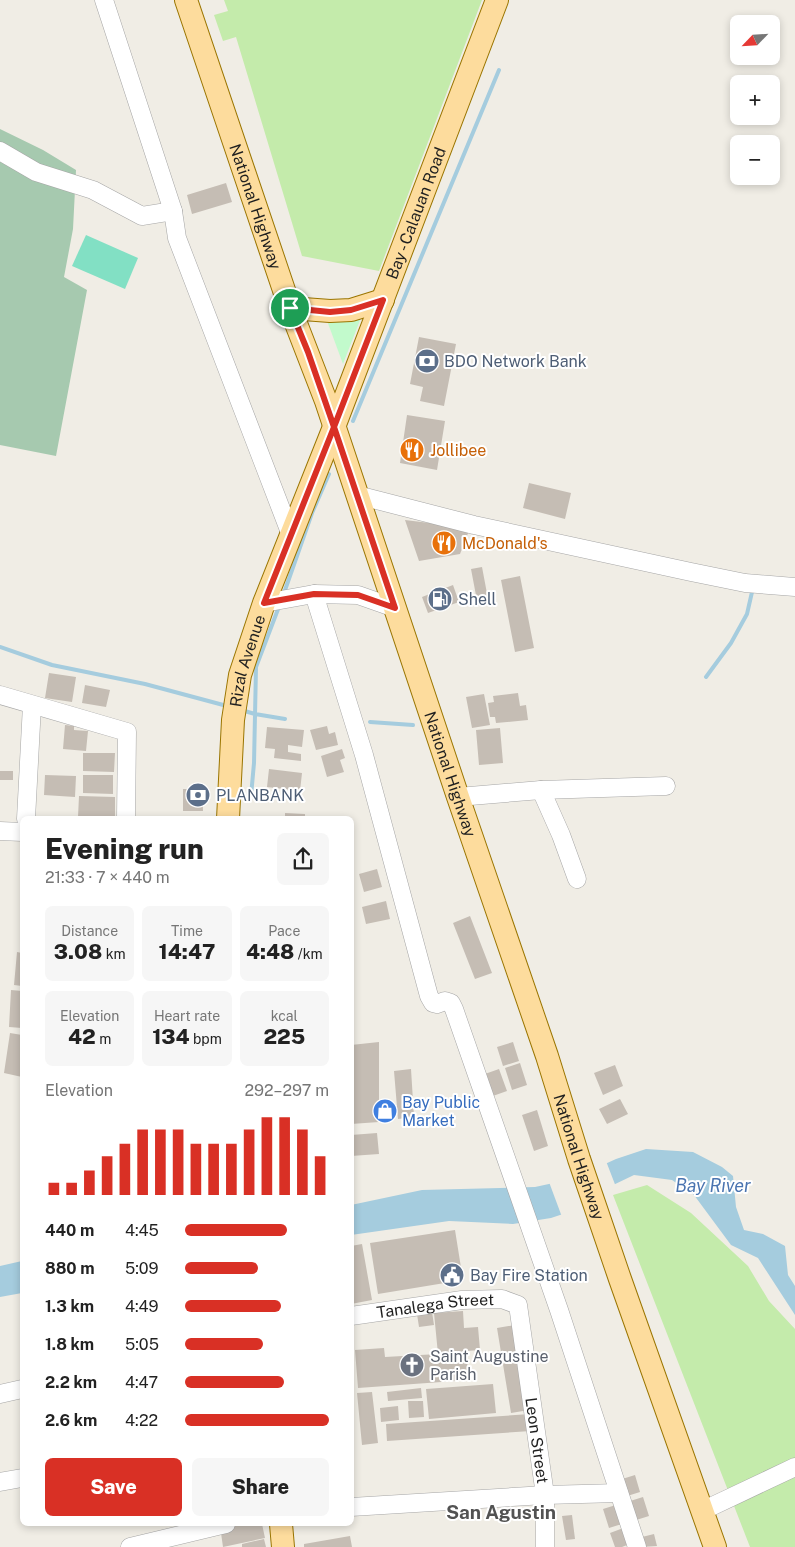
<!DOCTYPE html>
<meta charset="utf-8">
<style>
:root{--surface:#fff;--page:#f6f6f6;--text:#222;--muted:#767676;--accent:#d93025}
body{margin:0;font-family:"Public Sans",sans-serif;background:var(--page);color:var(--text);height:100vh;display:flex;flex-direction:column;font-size:19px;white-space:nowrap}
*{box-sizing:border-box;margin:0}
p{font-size:16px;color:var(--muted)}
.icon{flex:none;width:28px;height:28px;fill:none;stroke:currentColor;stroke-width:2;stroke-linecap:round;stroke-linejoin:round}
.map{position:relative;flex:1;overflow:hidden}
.drawer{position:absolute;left:20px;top:816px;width:334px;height:710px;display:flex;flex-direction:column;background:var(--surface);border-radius:8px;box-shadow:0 2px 8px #0003}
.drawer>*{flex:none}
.needle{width:32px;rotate:245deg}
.buttons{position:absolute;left:730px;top:15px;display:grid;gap:10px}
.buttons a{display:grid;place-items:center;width:50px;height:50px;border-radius:8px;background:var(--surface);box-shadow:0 2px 8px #0003;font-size:25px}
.pin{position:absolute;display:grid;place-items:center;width:42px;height:42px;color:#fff;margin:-21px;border:2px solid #fff;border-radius:50%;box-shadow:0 1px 5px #0007}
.round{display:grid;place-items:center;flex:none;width:52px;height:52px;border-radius:8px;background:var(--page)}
.summary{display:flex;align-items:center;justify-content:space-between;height:85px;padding:0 25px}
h1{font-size:28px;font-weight:800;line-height:38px}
.figures{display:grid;grid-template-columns:repeat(3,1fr);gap:8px;height:85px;padding:5px 25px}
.figures div{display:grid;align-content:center;border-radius:8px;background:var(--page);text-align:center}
.figures b{font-size:21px;font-weight:800}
.figures small{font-size:14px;font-weight:400}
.figures p{font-size:14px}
.chart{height:140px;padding:10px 25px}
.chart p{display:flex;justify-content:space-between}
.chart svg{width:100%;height:90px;margin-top:5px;stroke:var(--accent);stroke-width:6}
.cta{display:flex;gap:10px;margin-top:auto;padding:10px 25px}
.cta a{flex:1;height:58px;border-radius:8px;background:var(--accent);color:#fff;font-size:20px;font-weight:800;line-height:58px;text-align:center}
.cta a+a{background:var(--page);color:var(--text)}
ul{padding:0 25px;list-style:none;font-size:16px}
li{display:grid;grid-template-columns:80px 60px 1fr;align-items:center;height:38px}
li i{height:12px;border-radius:6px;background:var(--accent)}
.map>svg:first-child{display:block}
.grass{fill:#c4ebab}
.cemetery{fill:#a6c9af}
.park{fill:#c2facc}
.pitch{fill:#82e0c4}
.water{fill:#a5ccde}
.pier{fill:#f0ede5}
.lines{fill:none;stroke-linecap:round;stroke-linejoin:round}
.stream{stroke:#a5ccde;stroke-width:4}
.building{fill:#c5bdb4}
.minor-casing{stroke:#a6a6a6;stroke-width:19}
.major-casing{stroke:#9a7500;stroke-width:24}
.minor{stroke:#fff;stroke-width:18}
.major{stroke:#fddc9d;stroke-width:22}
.route-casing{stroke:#fff;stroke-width:10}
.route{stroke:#d93025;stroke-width:6}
.labels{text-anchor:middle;stroke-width:4;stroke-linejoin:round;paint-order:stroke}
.street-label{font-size:16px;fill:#1f1f1f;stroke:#fff}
.service-label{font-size:16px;fill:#4e5e75;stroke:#fff;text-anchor:start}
.food-label{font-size:16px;fill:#c56008;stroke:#fff;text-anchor:start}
.shop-label{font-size:16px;fill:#366cbe;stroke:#fff;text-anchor:start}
.worship-label{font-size:16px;fill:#5b616d;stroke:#fff;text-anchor:start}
.water-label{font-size:18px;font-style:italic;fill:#4a74b0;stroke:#fff}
.quarter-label{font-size:19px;font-weight:bold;fill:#525252;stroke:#fff}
</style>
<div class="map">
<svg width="795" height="1547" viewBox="0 0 795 1547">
<rect width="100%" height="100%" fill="#f0ede5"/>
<path class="grass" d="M224,0H482L379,271L302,256L236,37L223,41L214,15L228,11Z
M647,1185L691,1213L748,1266L769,1301L795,1329V1547H750L613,1195Z"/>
<path class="cemetery" d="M0,129L43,150L76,170L73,229L64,277L87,290L56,456L0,445Z"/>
<path class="park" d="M364,310L343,364L326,318Z"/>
<path class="pitch" d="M86,235L138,258L125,289L72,266Z"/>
<path class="water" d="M646,1149L693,1152L722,1167L733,1176L736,1207L744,1230L763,1234L785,1246L788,1275L795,1286V1315L758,1258L731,1245L694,1195L672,1180L634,1175L609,1187L581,1208L551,1218L513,1224L449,1221L351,1235V1205L422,1190L535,1187L572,1179L616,1159Z
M22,1261V1293L0,1297V1266Z"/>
<path class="pier" d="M606,1161L616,1187L582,1210L562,1217L549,1182L571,1177Z"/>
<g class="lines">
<path class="stream" d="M353,421L499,70
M284,593L312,513L329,474
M0,647L52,665L145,684L227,706
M706,677L731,643L747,614L752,592
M241,710L255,714L285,719
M370,722L413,725
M251,796L254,763L256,667L280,604"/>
</g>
<path class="building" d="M226,183L232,202L192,214L187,195Z
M419,337L456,344L444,406L420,401L423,387L410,384Z
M407,415L445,421L437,470L400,463Z
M529,483L571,493L565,519L523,508Z
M405,520L470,528L460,554L419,561Z
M482,567L489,604L478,606L471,569Z
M520,576L534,648L515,652L501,580Z
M453,585L459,602L428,613L422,597Z
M49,673L76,677L72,702L45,698Z
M85,685L110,690L106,707L82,703Z
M518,693L520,706L526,705L528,720L496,723L495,717H490L488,703L494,702L493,696Z
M484,694L490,725L472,728L466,697Z
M65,725L74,726V730L88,731L86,751L63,749Z
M327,726L329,734L335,732L338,745L316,750L310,730Z
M267,727L304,730L302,747L288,745V752L301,754V761L274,758L275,749L265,748Z
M500,728L503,763L479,765L476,730Z
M342,749L345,758L340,760L344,772L327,777L321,756Z
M83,753H115L114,772L83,771Z
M269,769L302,773L300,791L267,787Z
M0,771H13V780H0Z
M45,775L76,776L75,797L44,795Z
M83,775H113V794L83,793Z
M183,789H202L203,811H183Z
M79,796L115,797V817H78Z
M285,813L305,814V819H285Z
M377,869L382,887L364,892L359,874Z
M386,901L390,919L366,924L362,907Z
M470,916L492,973L475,979L453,923Z
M17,952L22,953V986L14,985Z
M11,990L22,991V1028L9,1027Z
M10,1033L22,1035V1077L4,1073Z
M379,1042V1122L351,1124V1045Z
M513,1042L519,1061L503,1066L497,1047Z
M520,1063L527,1085L512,1090L505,1068Z
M615,1065L623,1086L603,1095L594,1073Z
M411,1069L414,1117L398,1119L394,1071Z
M499,1069L507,1091L490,1097L482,1075Z
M620,1099L628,1114L607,1124L599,1109Z
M537,1110L548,1146L534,1151L522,1115Z
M377,1133L379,1154L351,1156V1135Z
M455,1230L463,1280L378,1294L370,1243Z
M362,1244L372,1300L351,1304V1246Z
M463,1311L464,1328L478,1327L480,1350L466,1351L469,1380L358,1388L355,1350L384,1348L385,1357L438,1354L434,1313Z
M432,1312L434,1325L419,1327L417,1314Z
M515,1325L529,1410L511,1413L497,1328Z
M493,1384L496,1413L429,1419L426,1389Z
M421,1388L422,1398L388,1401L387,1392Z
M372,1392L378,1443L362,1445L357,1393Z
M408,1401H423L424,1417L409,1418Z
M398,1406L399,1420L381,1422L380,1408Z
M530,1414L531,1431L387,1441L386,1424Z
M635,1475L640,1492L624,1497L619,1480Z
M643,1497L649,1516L633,1521L627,1502Z
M619,1504L625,1523L609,1528L603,1509Z
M572,1515L575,1539L566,1540L562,1516Z
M230,1524H262L265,1538L223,1547L220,1526Z
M626,1527L632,1543L622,1547H615L610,1533Z
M654,1534L657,1546L641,1547L638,1538Z
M350,1536L352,1547H304V1544Z
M264,1539L266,1547H242V1544Z"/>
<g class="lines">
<defs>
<g id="minor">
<path d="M104,0L173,211L177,238L291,535"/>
<path d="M0,151L36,172L93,190L142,216L173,211"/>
<path d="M357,495L474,525L691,572L745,583L795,587"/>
<path d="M314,594L364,755L429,996L433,1003L437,1004L445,1001L451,1003L454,1009L559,1310L637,1547"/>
<path d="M264,603L314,594L358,595L395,608"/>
<path d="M0,695L127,732L126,819"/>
<path d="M541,790L561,835L577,879"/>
<path d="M458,797L541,790L666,786"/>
<path d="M26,819L32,705"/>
<path d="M0,831L22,832"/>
<path id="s1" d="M351,1316L462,1300L502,1299L518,1305L545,1495V1547"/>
<path d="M0,1394L22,1389"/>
<path d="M0,1482L22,1478"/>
<path d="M351,1507L545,1495L619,1493"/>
<path d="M702,1511L795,1467"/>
<path d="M130,1547L226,1524"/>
</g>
<g id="major">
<path id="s2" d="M186,0L290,308L326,401L458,797L547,1056L579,1159L620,1279L715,1547"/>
<path d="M290,308L330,311L351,310L383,300"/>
<path id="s3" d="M228,819L233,720L240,675L264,603L334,427L497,0"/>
<path d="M281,1524L283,1547"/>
</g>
</defs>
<use href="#minor" class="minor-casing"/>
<use href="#major" class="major-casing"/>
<use href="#minor" class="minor"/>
<use href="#major" class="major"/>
</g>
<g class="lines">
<defs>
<path id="route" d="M290,308L308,352L334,427L264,603L314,594L358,595L395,608L334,427L383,300L351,310L330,312L290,308"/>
</defs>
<use href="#route" class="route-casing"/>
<use href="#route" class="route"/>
</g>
<defs>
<symbol id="bank-disc" viewBox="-11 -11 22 22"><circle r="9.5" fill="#5c6f8a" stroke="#fff"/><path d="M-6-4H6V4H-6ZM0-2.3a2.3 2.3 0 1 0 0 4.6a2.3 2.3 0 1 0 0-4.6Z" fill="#fff"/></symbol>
<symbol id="restaurant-disc" viewBox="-11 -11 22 22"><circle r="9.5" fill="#e8710a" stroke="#fff"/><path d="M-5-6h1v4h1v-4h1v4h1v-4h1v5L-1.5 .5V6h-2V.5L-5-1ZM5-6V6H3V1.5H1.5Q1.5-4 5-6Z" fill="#fff"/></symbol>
<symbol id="fuel-disc" viewBox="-11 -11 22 22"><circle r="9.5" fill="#5c6f8a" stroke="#fff"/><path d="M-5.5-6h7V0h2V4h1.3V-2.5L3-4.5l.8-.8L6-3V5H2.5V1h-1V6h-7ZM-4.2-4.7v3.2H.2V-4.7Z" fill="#fff"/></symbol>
<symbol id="shop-disc" viewBox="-11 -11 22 22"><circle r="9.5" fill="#3f7fe0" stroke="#fff"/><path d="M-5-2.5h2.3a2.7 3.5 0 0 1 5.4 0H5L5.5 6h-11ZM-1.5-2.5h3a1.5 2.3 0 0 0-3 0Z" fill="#fff"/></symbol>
<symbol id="civic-disc" viewBox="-11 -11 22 22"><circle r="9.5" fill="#5c6f8a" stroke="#fff"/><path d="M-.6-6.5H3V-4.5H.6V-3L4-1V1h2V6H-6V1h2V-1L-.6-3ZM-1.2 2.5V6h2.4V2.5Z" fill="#fff"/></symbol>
<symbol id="church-disc" viewBox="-11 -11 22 22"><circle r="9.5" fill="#6b7280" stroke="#fff"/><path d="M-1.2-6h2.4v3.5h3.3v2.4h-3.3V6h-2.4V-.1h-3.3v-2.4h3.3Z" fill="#fff"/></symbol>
</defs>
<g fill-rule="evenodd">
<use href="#bank-disc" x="413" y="347" width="28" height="28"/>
<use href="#restaurant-disc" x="398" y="436" width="28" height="28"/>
<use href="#restaurant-disc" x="430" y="529" width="28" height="28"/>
<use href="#fuel-disc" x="426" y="585" width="28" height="28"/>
<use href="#bank-disc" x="184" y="781" width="28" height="28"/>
<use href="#shop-disc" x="371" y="1097" width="28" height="28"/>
<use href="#civic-disc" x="438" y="1261" width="28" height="28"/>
<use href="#church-disc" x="398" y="1351" width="28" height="28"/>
</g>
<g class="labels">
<g class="street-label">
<text dy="6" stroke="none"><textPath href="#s2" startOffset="218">National Highway</textPath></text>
<text dy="6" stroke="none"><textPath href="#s3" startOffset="639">Bay - Calauan Road</textPath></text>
<text dy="6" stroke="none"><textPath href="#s3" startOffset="160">Rizal Avenue</textPath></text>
<text dy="6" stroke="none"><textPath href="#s2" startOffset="818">National Highway</textPath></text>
<text dy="6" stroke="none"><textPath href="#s2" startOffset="1222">National Highway</textPath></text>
<text dy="6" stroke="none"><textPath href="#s1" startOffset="85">Tanalega Street</textPath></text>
<text dy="6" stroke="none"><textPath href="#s1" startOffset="306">Leon Street</textPath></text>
</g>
<g class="service-label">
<text x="444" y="367">BDO Network Bank</text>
<text x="458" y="605">Shell</text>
<text x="216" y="801">PLANBANK</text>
<text x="470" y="1281">Bay Fire Station</text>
</g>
<g class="food-label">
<text x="430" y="456">Jollibee</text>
<text x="462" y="549">McDonald's</text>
</g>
<g class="shop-label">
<text x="402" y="1108">Bay Public<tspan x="402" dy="18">Market</tspan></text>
</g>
<g class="worship-label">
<text x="430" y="1362">Saint Augustine<tspan x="430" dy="18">Parish</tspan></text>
</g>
<g class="water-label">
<text x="713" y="1192">Bay River</text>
</g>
<g class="quarter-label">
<text x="501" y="1519">San Agustin</text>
</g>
</g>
</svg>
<div class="buttons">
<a><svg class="needle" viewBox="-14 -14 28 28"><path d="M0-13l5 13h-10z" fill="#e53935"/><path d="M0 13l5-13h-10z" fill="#767676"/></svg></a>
<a>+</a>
<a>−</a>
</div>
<div class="pin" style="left:290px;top:308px;background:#1e9e55"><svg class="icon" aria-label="arrive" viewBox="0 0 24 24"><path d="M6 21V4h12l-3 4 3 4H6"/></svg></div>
<section class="drawer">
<div class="summary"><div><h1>Evening run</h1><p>21:33 · 7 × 440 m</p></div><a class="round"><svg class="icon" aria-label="share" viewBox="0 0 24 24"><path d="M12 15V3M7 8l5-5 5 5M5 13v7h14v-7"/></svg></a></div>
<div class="figures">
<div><p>Distance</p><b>3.08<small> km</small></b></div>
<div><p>Time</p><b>14:47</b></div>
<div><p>Pace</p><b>4:48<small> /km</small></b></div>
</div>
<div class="figures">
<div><p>Elevation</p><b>42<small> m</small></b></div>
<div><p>Heart rate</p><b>134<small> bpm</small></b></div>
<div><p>kcal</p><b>225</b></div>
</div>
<div class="chart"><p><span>Elevation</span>292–297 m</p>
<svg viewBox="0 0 160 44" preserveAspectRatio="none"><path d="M5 44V38M15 44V38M25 44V32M35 44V25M45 44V19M55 44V12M65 44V12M75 44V12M85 44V19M95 44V19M105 44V19M115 44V12M125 44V6M135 44V6M145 44V12M155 44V25"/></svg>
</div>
<ul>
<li><b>440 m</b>4:45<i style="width:71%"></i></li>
<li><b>880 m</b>5:09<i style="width:51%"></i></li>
<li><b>1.3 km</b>4:49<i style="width:67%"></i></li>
<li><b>1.8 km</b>5:05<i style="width:54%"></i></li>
<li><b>2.2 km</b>4:47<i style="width:69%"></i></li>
<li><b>2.6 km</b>4:22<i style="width:100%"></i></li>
</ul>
<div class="cta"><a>Save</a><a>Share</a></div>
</section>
</div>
